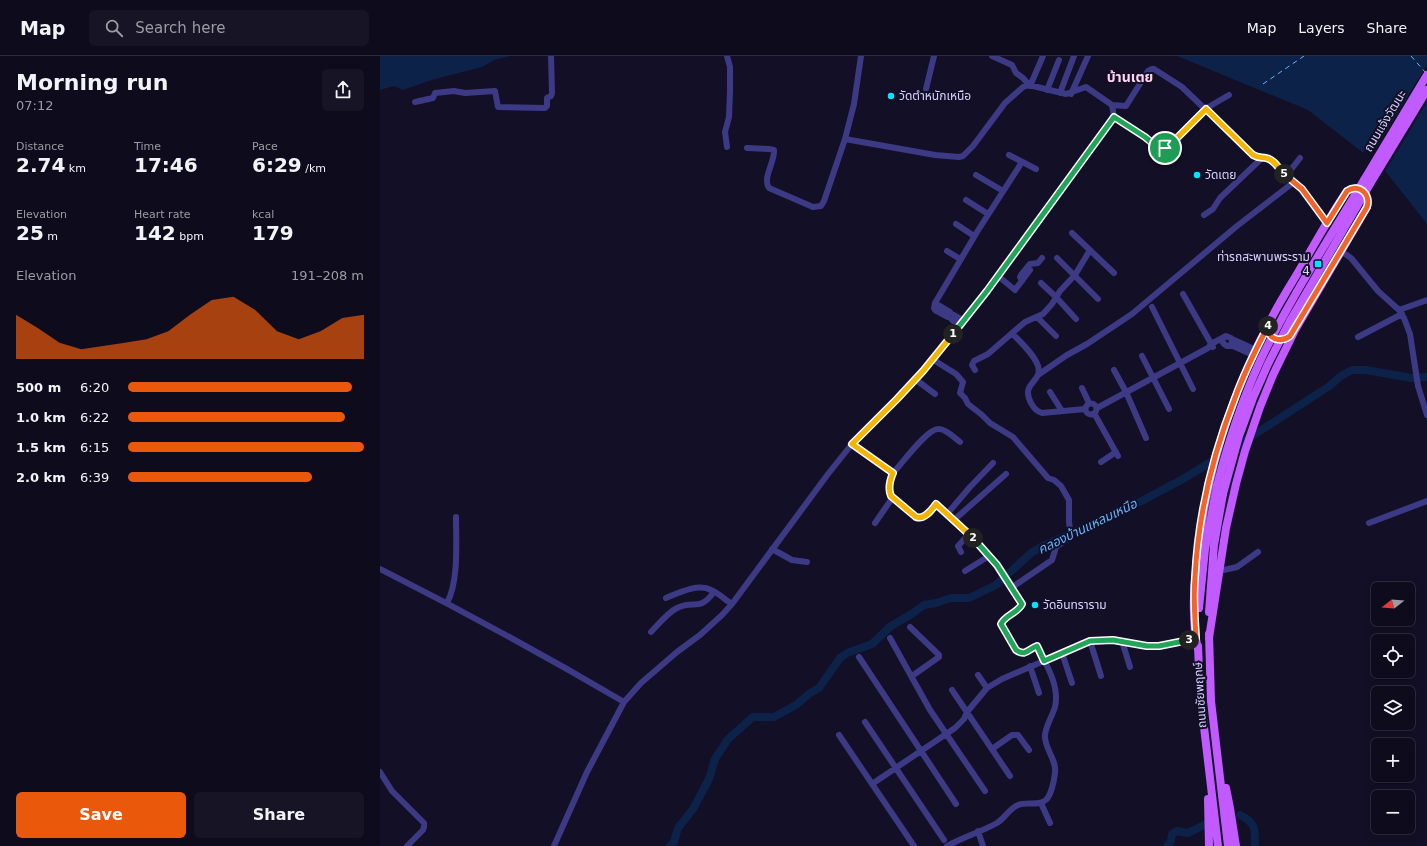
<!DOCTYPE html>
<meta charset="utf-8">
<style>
:root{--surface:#0e0b1c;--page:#171425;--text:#f1f3f6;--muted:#9b9ba3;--line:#2e2b3b;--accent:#ea580c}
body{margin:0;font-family:"DejaVu Sans","Noto Sans Thai",sans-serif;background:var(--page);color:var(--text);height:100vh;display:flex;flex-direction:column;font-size:15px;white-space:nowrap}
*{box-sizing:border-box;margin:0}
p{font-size:13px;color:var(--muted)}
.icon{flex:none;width:22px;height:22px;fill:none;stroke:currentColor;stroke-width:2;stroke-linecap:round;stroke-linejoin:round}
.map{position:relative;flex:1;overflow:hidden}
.side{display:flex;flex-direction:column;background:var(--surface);width:380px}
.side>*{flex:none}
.needle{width:26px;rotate:253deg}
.tools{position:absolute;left:991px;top:526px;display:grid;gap:8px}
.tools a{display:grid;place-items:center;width:44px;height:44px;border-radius:6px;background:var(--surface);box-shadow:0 2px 10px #0003,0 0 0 1px var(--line);font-size:20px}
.pin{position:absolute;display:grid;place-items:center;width:34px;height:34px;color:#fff;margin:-17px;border:2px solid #fff;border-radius:50%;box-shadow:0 1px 4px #0007}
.km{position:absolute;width:20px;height:20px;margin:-10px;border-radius:50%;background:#222;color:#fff;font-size:11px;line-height:20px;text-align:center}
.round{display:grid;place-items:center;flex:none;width:42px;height:42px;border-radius:6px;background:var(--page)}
.summary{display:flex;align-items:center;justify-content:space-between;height:68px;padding:0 16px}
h1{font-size:22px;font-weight:700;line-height:30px}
.metrics{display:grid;grid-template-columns:repeat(3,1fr);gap:6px;height:68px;padding:4px 16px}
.metrics div{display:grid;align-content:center}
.metrics b{font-size:20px;font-weight:700}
.metrics small{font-size:11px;font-weight:400}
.metrics p{font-size:11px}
.chart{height:112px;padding:8px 16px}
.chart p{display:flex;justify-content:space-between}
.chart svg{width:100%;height:72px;margin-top:4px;fill:var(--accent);opacity:.7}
.cta{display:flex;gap:8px;margin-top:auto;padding:8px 16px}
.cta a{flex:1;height:46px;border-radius:6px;background:var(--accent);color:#fff;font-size:16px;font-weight:700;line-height:46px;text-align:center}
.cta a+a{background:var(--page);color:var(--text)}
ul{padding:0 16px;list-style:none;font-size:13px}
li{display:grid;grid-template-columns:64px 48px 1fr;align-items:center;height:30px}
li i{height:10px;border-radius:5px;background:var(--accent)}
header{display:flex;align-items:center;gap:24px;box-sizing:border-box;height:56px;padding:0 20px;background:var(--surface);border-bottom:1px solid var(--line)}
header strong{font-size:19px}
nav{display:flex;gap:22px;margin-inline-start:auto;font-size:14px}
.search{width:280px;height:36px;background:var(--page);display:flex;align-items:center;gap:10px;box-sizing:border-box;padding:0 14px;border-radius:6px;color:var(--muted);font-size:15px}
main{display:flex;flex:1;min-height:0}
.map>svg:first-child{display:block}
.water{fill:#0c2248}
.pier{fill:#130f26}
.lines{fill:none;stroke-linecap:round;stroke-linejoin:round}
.river{stroke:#0c2248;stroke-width:8}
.ferry{stroke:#62b6ff;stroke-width:1;stroke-dasharray:5 4;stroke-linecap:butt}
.minor{stroke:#3d3a85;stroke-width:6}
.major{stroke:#c25bff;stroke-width:8}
.major-bridge{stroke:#c25bff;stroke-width:8}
.split-1-casing{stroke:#fff;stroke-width:8}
.split-2-casing{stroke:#fff;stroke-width:8}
.split-3-casing{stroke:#fff;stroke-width:8}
.split-4-casing{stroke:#fff;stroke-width:8}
.split-5-casing{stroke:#fff;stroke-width:8}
.split-6-casing{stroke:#fff;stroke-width:8}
.split-1{stroke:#22a559;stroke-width:5}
.split-2{stroke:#f5b400;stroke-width:5}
.split-3{stroke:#22a559;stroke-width:5}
.split-4{stroke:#f0652b;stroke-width:5}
.split-5{stroke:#f0652b;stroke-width:5}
.split-6{stroke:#f5b400;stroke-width:5}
.poi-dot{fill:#00e5ff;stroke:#130f26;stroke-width:1.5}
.labels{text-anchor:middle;stroke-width:4;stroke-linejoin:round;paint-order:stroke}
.poi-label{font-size:12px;fill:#d9d4ff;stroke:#130f26;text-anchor:start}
.street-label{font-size:12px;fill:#d9d4ff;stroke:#130f26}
.water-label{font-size:13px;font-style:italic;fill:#62b6ff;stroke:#130f26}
.quarter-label{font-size:14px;font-weight:bold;fill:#ffd6f0;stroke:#130f26}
</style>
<header>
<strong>Map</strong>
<div class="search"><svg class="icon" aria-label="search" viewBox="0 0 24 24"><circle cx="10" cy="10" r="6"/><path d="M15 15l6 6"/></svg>Search here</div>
<nav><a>Map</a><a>Layers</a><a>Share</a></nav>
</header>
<main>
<section class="side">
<div class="summary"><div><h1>Morning run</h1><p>07:12</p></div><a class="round"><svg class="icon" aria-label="share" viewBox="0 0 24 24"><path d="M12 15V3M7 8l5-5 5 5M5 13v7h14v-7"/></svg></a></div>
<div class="metrics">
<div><p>Distance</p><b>2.74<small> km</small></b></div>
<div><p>Time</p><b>17:46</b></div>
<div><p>Pace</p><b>6:29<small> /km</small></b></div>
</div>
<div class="metrics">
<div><p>Elevation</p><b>25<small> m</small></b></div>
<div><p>Heart rate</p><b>142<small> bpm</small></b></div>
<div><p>kcal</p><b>179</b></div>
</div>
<div class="chart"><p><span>Elevation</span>191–208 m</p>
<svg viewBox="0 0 160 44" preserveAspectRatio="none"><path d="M0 44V17L10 25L20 34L30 38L40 36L50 34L60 32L70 27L80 17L90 8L100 6L110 14L120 27L130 32L140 27L150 19L160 17V44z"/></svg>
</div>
<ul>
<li><b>500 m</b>6:20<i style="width:95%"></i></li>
<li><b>1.0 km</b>6:22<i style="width:92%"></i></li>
<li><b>1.5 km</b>6:15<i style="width:100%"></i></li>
<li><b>2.0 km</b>6:39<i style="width:78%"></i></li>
</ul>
<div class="cta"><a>Save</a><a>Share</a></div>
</section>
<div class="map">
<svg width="1047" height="790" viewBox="0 0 1047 790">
<rect width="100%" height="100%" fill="#130f26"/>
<path class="water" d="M0,0H130L114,4L102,11L55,23L23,34L14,30L0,34Z
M797,0H1047V168L1006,116L991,103L928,54Z"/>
<path class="pier" d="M1047,9V46L1004,117L983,97L990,88L996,92Z"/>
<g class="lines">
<path class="river" d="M852,393L948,331L961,320L972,314H986L1032,322L1047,321
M860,759C876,767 875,773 875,790
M290,790L294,786L298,772L313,753L329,723L335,703L348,683L373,661H394L416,649L430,637L439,632L460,602L467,597L492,588L511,570L530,559L544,549L556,547L571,542H589L616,529L651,497L661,491L754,449L803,423L839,401
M787,790L791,785L792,778L797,775L808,777L824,769"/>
<path class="ferry" d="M1031,0L1045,16
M883,28L924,0"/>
<path class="minor" d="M612,0L632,9L636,17L643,22L649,29
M650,30L663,0
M546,33L554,0
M667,34L679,4
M680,37L694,0
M691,38L708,0
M35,46L53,42L55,37L74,35L85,37L115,35L118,51L165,52L167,50V42L171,40L172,37L171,0
M732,49L746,50L768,15L772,13H774L802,31L873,99L879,102H887L891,104L903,118L922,133L947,167
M465,83L555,99L579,101L583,100L593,90L625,47L643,31L649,29L686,38L706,31L732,49L734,61
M347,91L345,76L349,61L350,35V11L347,0
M367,92L389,93L394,94C395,106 382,122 389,132L433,151L441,150L444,145L465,83L474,48L481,0
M629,99L656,113
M596,119L623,135
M906,120L920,102
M586,144L608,158
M824,159L833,153L840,142L882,102
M576,168L594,180
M692,177L734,217
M567,195L580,203
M961,195L971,202L998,235L1019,254L1024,262L1030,278L1038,330L1047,359
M677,202L718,243
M618,220L635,234L650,214
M642,225L640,221L641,219L650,208L658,207L662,202
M661,227L676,241L696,263
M803,238L833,291
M555,247L570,256
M772,251L813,333
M1019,254L1047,244
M574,259L584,265
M568,261L555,254L554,252L555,247L597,176L642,106
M657,261L676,280
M572,264L580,269
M632,277C641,287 654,298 658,310C663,327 640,326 651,347C654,352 656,355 662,357L705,353
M978,281L1022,258
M852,283L876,294
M849,290H853L873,299
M762,300L789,353
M552,303L576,318L583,326L580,337L585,342L588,348L602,359L610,367L633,381L668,422L674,424L681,430L689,444V466L691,480L676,491L672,504L631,532
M595,314L592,309L594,305L608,298L645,266L663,258L672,248L680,235L695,219L710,194
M734,314L746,336L766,382
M658,319L687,299L707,288L752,258L857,170L914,126
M535,323L555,338
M702,332L709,347
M670,336L682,355
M705.5 353a5.5 5.5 0 1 1 11 0a5.5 5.5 0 1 1-11 0Z
M717,352L828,292L831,288L846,280L851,282L852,285L851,289L847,290L844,288L842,285L844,281
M714,357L738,400
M472,388L513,417C510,424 508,433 511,440L536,461C544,464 551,455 555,449L596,484L617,509L642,548C638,557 625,559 621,568L636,594C646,601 648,593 657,590C666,608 680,630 675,651C672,661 666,669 665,679C664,693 677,703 675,717C674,725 672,736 667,743C659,751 647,745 638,749C630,752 625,762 617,767C601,776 583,781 567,790
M721,406L736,396
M513,417C521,409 548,371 559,373C566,373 575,382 580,386
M567,458L590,431L613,407
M574,464L626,418
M495,467L513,441
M989,467L1047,445
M392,493L412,504L427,506
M581,496L578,490L589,478
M0,513C83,555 164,599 244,646
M585,515L609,500
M839,515L857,511L878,496
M286,542C298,537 318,527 331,534C339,537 345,544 352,548
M67,547C79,525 76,486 76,461
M530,571L559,599V601L532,620
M271,576C279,568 287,557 297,552C315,543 318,557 334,536
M510,582L550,654L605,735
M710,585L721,620
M742,585L750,611
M682,597L692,627
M479,601L576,748
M650,610L659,637
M598,619L607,632
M572,634L630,720
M485,666L564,784
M459,679L534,790
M612,693L632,679H638L649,694
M0,716L12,735L44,767V771L43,774L27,790
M492,728L575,672L584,663L587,656L607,632L622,623L710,585L733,584L767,590H779L816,582
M661,747L670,767
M598,775L603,790
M174,790L207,716L244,646L261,627L297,596L320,579L342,559L352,548L448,418L472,388L517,343L543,315L607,235L669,151L734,61L765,81L776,89L783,92L789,90L825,53L849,39"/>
<path class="major" d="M984,124L1047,19
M990,128L1047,34
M819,552L825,493L837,430
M829,556L834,489L843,438
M829,578L831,645L848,790
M818,590L820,637L838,790
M818,594C811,562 814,527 818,494C827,414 852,337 890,265C899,247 910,230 920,213C935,187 950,160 967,135C979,127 991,137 987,151L915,274L893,319L880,351L865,395L856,428L846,472L829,582
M846,732L850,752L856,790
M828,743L829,790"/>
<path class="major-bridge" d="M837,430C848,387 862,344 881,303C911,241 949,183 984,124
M843,438L859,380L873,342L888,308L910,265L990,128"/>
</g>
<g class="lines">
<defs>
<path id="split-1" d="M573,278L607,235L734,61L765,81L776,90L785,92"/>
<path id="split-2" d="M573,278L543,315L517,343L472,388L513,417C510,424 508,433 511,440L536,461C544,464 551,455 556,448L593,482"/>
<path id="split-3" d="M593,482L617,509L642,548C638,557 625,559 621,568L636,594C646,601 648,593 657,590L664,605L710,585L733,584L767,590H779L809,584"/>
<path id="split-4" d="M809,584L816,582C815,562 813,542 815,522C818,461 833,398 855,342C864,317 876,293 888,270"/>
<path id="split-5" d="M888,270L890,265C889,269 888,272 889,275C891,286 904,285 910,280L987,151C991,138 979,127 967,135L947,167L922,133L904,118"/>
<path id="split-6" d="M785,92L789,90L826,53L873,99C878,102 881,101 886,102C894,103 899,113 904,118"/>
</defs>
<use href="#split-1" class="split-1-casing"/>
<use href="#split-2" class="split-2-casing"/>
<use href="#split-3" class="split-3-casing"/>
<use href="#split-4" class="split-4-casing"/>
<use href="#split-5" class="split-5-casing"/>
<use href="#split-6" class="split-6-casing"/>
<use href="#split-1" class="split-1"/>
<use href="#split-2" class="split-2"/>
<use href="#split-3" class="split-3"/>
<use href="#split-4" class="split-4"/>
<use href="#split-5" class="split-5"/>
<use href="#split-6" class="split-6"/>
</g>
<g class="poi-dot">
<circle cx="511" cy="40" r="4"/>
<circle cx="817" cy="119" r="4"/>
<rect x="934" y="204" width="8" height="8" rx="2"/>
<circle cx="655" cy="549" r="4"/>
</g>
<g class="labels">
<g class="poi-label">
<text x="519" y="44">วัดตำหนักเหนือ</text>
<text x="825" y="123">วัดเตย</text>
<text x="930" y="205" text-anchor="end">ท่ารถสะพานพระราม<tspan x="930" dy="14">4</tspan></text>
<text x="663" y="553">วัดอินทราราม</text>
</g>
<g class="street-label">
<text transform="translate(1005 65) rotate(-59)" y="4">ถนนแจ้งวัฒนะ</text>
<text transform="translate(820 639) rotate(-94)" y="4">ถนนชัยพฤกษ์</text>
</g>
<g class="water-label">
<text transform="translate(707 470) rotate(-26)" y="5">คลองบ้านแหลมเหนือ</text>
</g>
<g class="quarter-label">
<text x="750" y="26">บ้านเตย</text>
</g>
</g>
</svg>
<div class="tools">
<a><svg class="needle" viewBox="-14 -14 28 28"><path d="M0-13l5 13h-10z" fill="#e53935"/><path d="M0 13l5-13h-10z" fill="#9b9ba3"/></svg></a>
<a><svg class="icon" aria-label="locate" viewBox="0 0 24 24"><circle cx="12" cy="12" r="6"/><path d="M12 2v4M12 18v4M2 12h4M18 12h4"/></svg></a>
<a><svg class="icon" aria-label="layers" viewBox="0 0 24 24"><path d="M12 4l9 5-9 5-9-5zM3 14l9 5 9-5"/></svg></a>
<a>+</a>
<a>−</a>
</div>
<div class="pin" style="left:785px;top:92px;background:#1e9e55"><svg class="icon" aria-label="arrive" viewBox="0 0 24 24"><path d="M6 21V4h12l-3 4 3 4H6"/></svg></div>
<b class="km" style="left:573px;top:278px">1</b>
<b class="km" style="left:593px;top:482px">2</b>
<b class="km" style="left:809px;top:584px">3</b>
<b class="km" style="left:888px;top:270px">4</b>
<b class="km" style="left:904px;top:118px">5</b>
</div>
</main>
